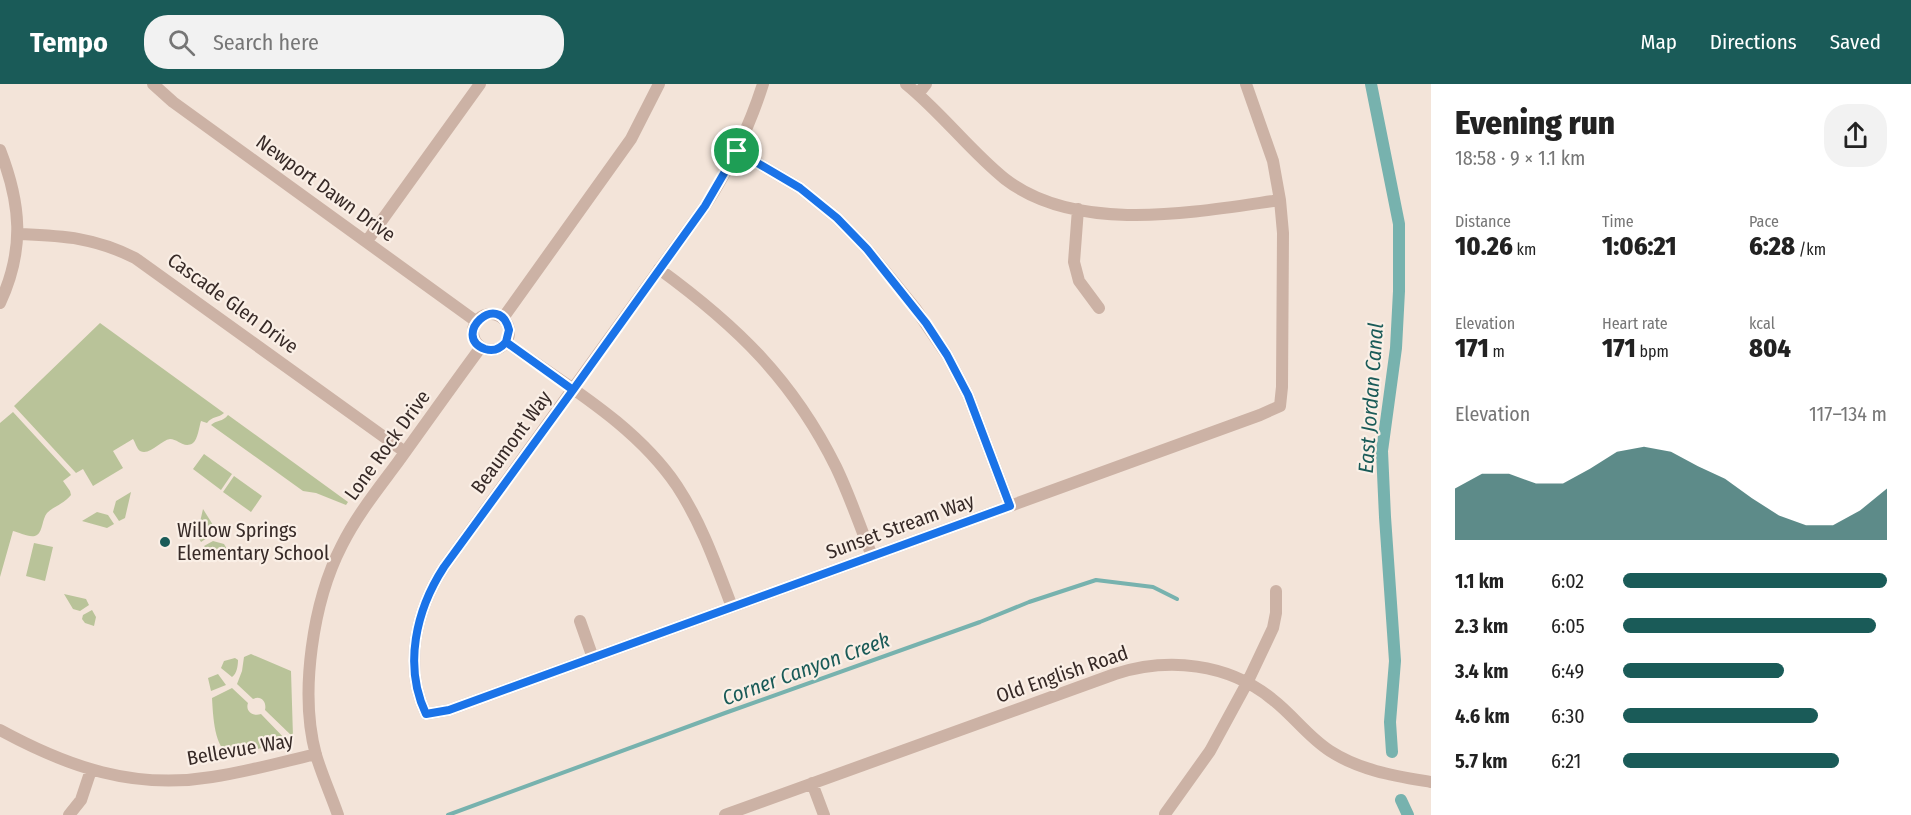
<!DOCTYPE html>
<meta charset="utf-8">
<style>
:root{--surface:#fff;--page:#f2f2f2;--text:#222;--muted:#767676;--accent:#1a5b58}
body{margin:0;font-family:"Fira Sans Condensed",sans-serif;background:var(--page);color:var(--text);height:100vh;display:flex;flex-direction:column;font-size:22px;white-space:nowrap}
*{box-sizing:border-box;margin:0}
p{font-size:20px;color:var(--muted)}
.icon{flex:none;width:33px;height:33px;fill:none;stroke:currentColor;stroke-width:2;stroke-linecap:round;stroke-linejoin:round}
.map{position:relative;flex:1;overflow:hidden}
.sheet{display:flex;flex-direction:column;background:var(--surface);width:480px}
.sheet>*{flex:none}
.pin{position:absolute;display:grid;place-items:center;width:51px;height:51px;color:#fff;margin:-26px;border:3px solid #fff;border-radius:50%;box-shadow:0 2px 6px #0007}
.round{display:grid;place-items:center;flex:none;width:63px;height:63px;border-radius:24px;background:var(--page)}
.summary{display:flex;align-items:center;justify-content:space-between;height:102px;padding:0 24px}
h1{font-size:33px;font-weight:800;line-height:45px}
.metrics{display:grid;grid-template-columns:repeat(3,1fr);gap:9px;height:102px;padding:6px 24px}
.metrics div{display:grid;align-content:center}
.metrics b{font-size:26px;font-weight:800}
.metrics small{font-size:16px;font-weight:400}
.metrics p{font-size:16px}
.chart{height:168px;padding:12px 24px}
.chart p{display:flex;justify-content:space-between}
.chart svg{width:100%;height:108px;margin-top:6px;fill:var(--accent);opacity:.7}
ul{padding:0 24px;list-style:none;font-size:20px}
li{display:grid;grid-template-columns:96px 72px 1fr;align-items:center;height:45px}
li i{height:15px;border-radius:8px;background:var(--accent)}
header{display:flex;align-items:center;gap:36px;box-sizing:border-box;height:84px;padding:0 30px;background:var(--accent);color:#fff}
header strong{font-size:28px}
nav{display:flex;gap:33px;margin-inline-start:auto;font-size:21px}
.search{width:420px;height:54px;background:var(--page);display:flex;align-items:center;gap:15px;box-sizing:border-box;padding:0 21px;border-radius:24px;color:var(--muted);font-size:22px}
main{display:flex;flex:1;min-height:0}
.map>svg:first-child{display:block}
.green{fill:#b9c399}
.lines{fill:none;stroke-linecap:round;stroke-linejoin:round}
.stream{stroke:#77b2ae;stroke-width:4}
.canal{stroke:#77b2ae;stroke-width:12}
.minor{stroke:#ccb2a5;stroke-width:12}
.route-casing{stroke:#fff;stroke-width:12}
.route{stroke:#1a73e8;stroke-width:8}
.poi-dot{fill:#1a5b58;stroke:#faefe6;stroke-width:2}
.labels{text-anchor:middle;stroke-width:4.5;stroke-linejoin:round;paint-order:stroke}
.street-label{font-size:20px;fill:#372a27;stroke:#faefe6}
.poi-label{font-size:20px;fill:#372a27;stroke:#faefe6;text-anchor:start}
.water-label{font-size:21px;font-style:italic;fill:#1a5b58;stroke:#faefe6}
</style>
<header>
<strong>Tempo</strong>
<div class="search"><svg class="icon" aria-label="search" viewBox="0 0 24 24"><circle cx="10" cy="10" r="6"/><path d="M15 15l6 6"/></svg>Search here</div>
<nav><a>Map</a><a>Directions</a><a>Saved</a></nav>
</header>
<main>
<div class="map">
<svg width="1431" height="731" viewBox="0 0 1431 731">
<rect width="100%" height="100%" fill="#f3e4d9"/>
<path class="green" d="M100,239L224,329C219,334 212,332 207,339L201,337C199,343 198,355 193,359C184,365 178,355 170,355C161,356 150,372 140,367C137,365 135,358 133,355L113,367L123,384L93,402L83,385L76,389L14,322Z
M13,328L71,391L63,397L70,407L71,411C64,420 54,422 47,429C42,435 43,447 37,451C31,455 19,448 13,447L0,493V339Z
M228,331L348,418L346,421L316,409L303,407L211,341C216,336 223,338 228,331Z
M204,370L232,390L221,406L193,385Z
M234,392L262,412L251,428L223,408Z
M131,408L125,434L119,437L113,428L116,417Z
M203,425L213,441L210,452L201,458L197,451Z
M97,428L108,431L114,440L107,444L82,437Z
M213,457L224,460L233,475L207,469L204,462Z
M34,459L53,463L45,497L26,492Z
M64,510L86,515L89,521L80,527L73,525Z
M92,526L96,533L94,542L85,539L82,535L83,531Z
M251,570L291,587L293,653L265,626C267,618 261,611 253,615L237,600L242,587L244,573Z
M235,574L238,576C238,581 237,590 232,593L221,584L224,577Z
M218,590L226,601L211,607L208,594Z
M232,604L248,619C245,627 253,633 261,630L288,658L231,671C214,666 213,630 212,614Z"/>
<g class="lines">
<path class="stream" d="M448,731L725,629L980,538L1029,518L1096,496L1153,503L1177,515"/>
<path class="canal" d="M1371,0L1399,140V207L1396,264L1382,367L1385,433L1395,577L1390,638L1392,668
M1401,716L1408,731"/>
<path class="minor" d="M153,0L173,18L477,238
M763,0C749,44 730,83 705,122L444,483C416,526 403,582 426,630L449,626L1260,331L1280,322L1282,303L1283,149L1280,116L1273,77L1246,0
M906,0C942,29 970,67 1005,95C1078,151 1196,128 1280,116
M918,10L926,0
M0,66C21,120 25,165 0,219
M737,67L800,104L837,134L867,165L915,224L947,271L968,311L1010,422
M1078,125L1074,178L1079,197L1099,224
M18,150C63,152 94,153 135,174L405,368
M367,157L480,0
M659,185C737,242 793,296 836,383C850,412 860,443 872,472
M473 248a18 18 0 1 1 36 0a18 18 0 1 1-36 0Z
M503,234L631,55L659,0
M506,258C565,301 635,340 677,402C702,440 716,481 732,523
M580,537L593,574
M0,646C68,683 134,706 212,693C247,688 282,678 316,670
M812,699L824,731
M1165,730L1210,667L1247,599L1273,544L1276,529V507
M69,731L81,716L91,686
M338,731C331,711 322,691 316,671C299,609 313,517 342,461C357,431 378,405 398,378C426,339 453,301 481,263
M725,731L1115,590C1168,573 1228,579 1272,615C1293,631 1308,653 1330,667C1361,687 1396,692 1431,698"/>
</g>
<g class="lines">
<defs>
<path id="route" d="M737,67L705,122L573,306L506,258C501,264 494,268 485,265C450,252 499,205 509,246L506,258L573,306L444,483C416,526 403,582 426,630L449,626L1010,422L968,311L947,271L926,239L867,165L837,134L800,104L737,67"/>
</defs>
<use href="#route" class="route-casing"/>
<use href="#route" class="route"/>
</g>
<circle class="poi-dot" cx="165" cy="458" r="6"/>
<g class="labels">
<g class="street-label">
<text transform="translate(326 104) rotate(36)" y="7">Newport Dawn Drive</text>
<text transform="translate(233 219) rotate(36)" y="7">Cascade Glen Drive</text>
<text transform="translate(511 358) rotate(-54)" y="7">Beaumont Way</text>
<text transform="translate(387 361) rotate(-54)" y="7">Lone Rock Drive</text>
<text transform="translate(900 442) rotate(-20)" y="7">Sunset Stream Way</text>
<text transform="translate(1062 590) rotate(-19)" y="7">Old English Road</text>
<text transform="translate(240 665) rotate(-10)" y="7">Bellevue Way</text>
</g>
<g class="poi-label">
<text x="177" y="453">Willow Springs<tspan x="177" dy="23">Elementary School</tspan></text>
</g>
<g class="water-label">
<text transform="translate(1371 314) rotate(-86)" y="7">East Jordan Canal</text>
<text transform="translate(806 585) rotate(-20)" y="7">Corner Canyon Creek</text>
</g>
</g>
</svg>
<div class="pin" style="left:737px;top:67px;background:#1e9e55"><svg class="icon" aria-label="arrive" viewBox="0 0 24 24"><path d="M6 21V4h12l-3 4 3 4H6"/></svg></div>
</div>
<section class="sheet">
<div class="summary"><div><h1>Evening run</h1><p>18:58 · 9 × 1.1 km</p></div><a class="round"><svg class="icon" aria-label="share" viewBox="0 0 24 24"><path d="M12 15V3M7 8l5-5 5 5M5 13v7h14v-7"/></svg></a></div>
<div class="metrics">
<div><p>Distance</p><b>10.26<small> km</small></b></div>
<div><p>Time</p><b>1:06:21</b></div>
<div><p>Pace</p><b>6:28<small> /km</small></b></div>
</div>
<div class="metrics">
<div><p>Elevation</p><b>171<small> m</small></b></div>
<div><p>Heart rate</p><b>171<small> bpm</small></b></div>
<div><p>kcal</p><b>804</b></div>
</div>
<div class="chart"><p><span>Elevation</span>117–134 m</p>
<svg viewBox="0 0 160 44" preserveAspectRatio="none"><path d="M0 44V23L10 17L20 17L30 21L40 21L50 15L60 8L70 6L80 8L90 14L100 19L110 27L120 34L130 38L140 38L150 32L160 23V44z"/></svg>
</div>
<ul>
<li><b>1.1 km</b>6:02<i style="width:100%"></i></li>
<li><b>2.3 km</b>6:05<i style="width:96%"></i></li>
<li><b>3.4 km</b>6:49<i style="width:61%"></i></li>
<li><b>4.6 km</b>6:30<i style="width:74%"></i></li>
<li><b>5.7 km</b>6:21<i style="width:82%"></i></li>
</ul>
</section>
</main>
